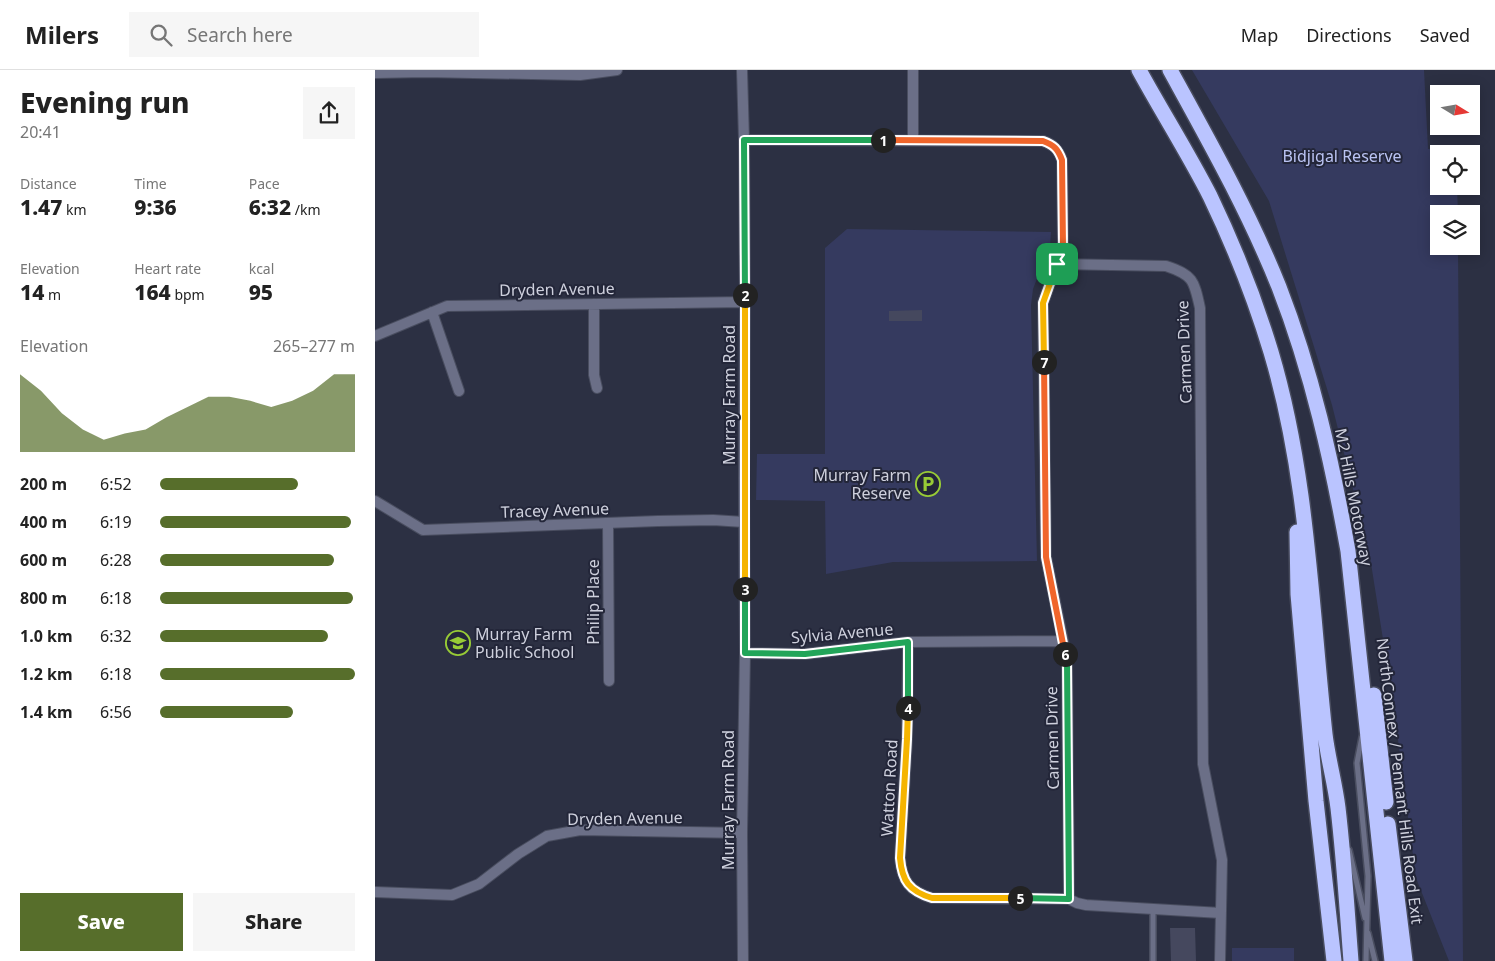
<!DOCTYPE html>
<meta charset="utf-8">
<style>
:root{--surface:#fff;--page:#f6f6f6;--text:#222;--muted:#767676;--line:#e0e0e0;--accent:#576e2b}
body{margin:0;font-family:"Noto Sans",sans-serif;background:var(--page);color:var(--text);height:100vh;display:flex;flex-direction:column;font-size:19px;white-space:nowrap}
*{box-sizing:border-box;margin:0}
p{font-size:16px;color:var(--muted)}
.icon{flex:none;width:28px;height:28px;fill:none;stroke:currentColor;stroke-width:2;stroke-linecap:round;stroke-linejoin:round}
.map{position:relative;flex:1;overflow:hidden}
.details{display:flex;flex-direction:column;background:var(--surface);width:375px}
.details>*{flex:none}
.needle{width:32px;rotate:101deg}
.fabs{position:absolute;left:1055px;top:15px;display:grid;gap:10px}
.fabs a{display:grid;place-items:center;width:50px;height:50px;border-radius:0px;background:var(--surface);box-shadow:0 2px 12px #0003;font-size:25px}
.pin{position:absolute;display:grid;place-items:center;width:42px;height:42px;color:#fff;margin:-21px;border-radius:10px;box-shadow:0 2px 8px #0006}
.km{position:absolute;width:25px;height:25px;margin:-12px;border-radius:50%;background:#222;color:#fff;font-size:14px;line-height:25px;text-align:center}
.round{display:grid;place-items:center;flex:none;width:52px;height:52px;border-radius:0px;background:var(--page)}
.head{display:flex;align-items:center;justify-content:space-between;height:85px;padding:0 20px}
h1{font-size:28px;font-weight:800;line-height:38px}
.metrics{display:grid;grid-template-columns:repeat(3,1fr);gap:8px;height:85px;padding:5px 20px}
.metrics div{display:grid;align-content:center}
.metrics b{font-size:21px;font-weight:800}
.metrics small{font-size:14px;font-weight:400}
.metrics p{font-size:14px}
.chart{height:140px;padding:10px 20px}
.chart p{display:flex;justify-content:space-between}
.chart svg{width:100%;height:90px;margin-top:5px;fill:var(--accent);opacity:.7}
.action{display:flex;gap:10px;margin-top:auto;padding:10px 20px}
.action a{flex:1;height:58px;border-radius:0px;background:var(--accent);color:#fff;font-size:20px;font-weight:800;line-height:58px;text-align:center}
.action a+a{background:var(--page);color:var(--text)}
ul{padding:0 20px;list-style:none;font-size:16px}
li{display:grid;grid-template-columns:80px 60px 1fr;align-items:center;height:38px}
li i{height:12px;border-radius:6px;background:var(--accent)}
header{display:flex;align-items:center;gap:30px;box-sizing:border-box;height:70px;padding:0 25px;background:var(--surface);border-bottom:1px solid var(--line)}
header strong{font-size:24px}
nav{display:flex;gap:28px;margin-inline-start:auto;font-size:18px}
.search{width:350px;height:45px;background:var(--page);display:flex;align-items:center;gap:12px;box-sizing:border-box;padding:0 18px;border-radius:0px;color:var(--muted);font-size:19px}
main{display:flex;flex:1;min-height:0}
.map>svg:first-child{display:block}
.green{fill:#353a5f}
.building{fill:#45485e}
.lines{fill:none;stroke-linecap:round;stroke-linejoin:round}
.service-casing{stroke:#494d5f;stroke-width:8}
.minor-casing{stroke:#494d5f;stroke-width:12}
.motorway-casing{stroke:#494d5f;stroke-width:18}
.service{stroke:#6b6f87;stroke-width:5}
.minor{stroke:#6b6f87;stroke-width:10}
.motorway{stroke:#bac4ff;stroke-width:15}
.split-1-casing{stroke:#fff;stroke-width:10}
.split-2-casing{stroke:#fff;stroke-width:10}
.split-3-casing{stroke:#fff;stroke-width:10}
.split-4-casing{stroke:#fff;stroke-width:10}
.split-5-casing{stroke:#fff;stroke-width:10}
.split-6-casing{stroke:#fff;stroke-width:10}
.split-7-casing{stroke:#fff;stroke-width:10}
.split-8-casing{stroke:#fff;stroke-width:10}
.split-1{stroke:#f0652b;stroke-width:6}
.split-2{stroke:#22a559;stroke-width:6}
.split-3{stroke:#f5b400;stroke-width:6}
.split-4{stroke:#22a559;stroke-width:6}
.split-5{stroke:#f5b400;stroke-width:6}
.split-6{stroke:#22a559;stroke-width:6}
.split-7{stroke:#f0652b;stroke-width:6}
.split-8{stroke:#f5b400;stroke-width:6}
.labels{text-anchor:middle;stroke-width:4;stroke-linejoin:round;paint-order:stroke}
.park-label{font-size:16px;fill:#bac3f3;stroke:#232639}
.street-label{font-size:16px;fill:#ced0dd;stroke:#232639}
.poi-label{font-size:16px;fill:#ced0dd;stroke:#232639;text-anchor:end}
</style>
<header>
<strong>Milers</strong>
<div class="search"><svg class="icon" aria-label="search" viewBox="0 0 24 24"><circle cx="10" cy="10" r="6"/><path d="M15 15l6 6"/></svg>Search here</div>
<nav><a>Map</a><a>Directions</a><a>Saved</a></nav>
</header>
<main>
<section class="details">
<div class="head"><div><h1>Evening run</h1><p>20:41</p></div><a class="round"><svg class="icon" aria-label="share" viewBox="0 0 24 24"><path d="M12 15V3M7 8l5-5 5 5M5 13v7h14v-7"/></svg></a></div>
<div class="metrics">
<div><p>Distance</p><b>1.47<small> km</small></b></div>
<div><p>Time</p><b>9:36</b></div>
<div><p>Pace</p><b>6:32<small> /km</small></b></div>
</div>
<div class="metrics">
<div><p>Elevation</p><b>14<small> m</small></b></div>
<div><p>Heart rate</p><b>164<small> bpm</small></b></div>
<div><p>kcal</p><b>95</b></div>
</div>
<div class="chart"><p><span>Elevation</span>265–277 m</p>
<svg viewBox="0 0 160 44" preserveAspectRatio="none"><path d="M0 44V6L10 14L20 25L30 33L40 38L50 35L60 33L70 27L80 22L90 17L100 17L110 19L120 22L130 19L140 14L150 6L160 6V44z"/></svg>
</div>
<ul>
<li><b>200 m</b>6:52<i style="width:71%"></i></li>
<li><b>400 m</b>6:19<i style="width:98%"></i></li>
<li><b>600 m</b>6:28<i style="width:89%"></i></li>
<li><b>800 m</b>6:18<i style="width:99%"></i></li>
<li><b>1.0 km</b>6:32<i style="width:86%"></i></li>
<li><b>1.2 km</b>6:18<i style="width:100%"></i></li>
<li><b>1.4 km</b>6:56<i style="width:68%"></i></li>
</ul>
<div class="action"><a>Save</a><a>Share</a></div>
</section>
<div class="map">
<svg width="1120" height="891" viewBox="0 0 1120 891">
<rect width="100%" height="100%" fill="#2c3043"/>
<path class="green" d="M817,0H1049L1053,79L1082,80V84H1064V116H1082L1083,144H1064V176H1083L1088,891H1074L1041,808L1019,639L995,487L957,335L894,131Z
M472,159L676,162L675,175L658,219L656,235L662,491L518,492L451,504L450,431L381,430L382,384H450V178Z
M857,878H919V891H857Z"/>
<path class="building" d="M547,240V251H514V241Z
M795,858H820L821,891H796Z"/>
<g class="lines">
<defs>
<path id="service" d="M987,667L982,693L993,806L991,891
M974,780L990,848
M778,839V891
M993,863L1000,891"/>
<path id="minor" d="M367,0L369,70L370,232L369,408L370,583L367,763L368,891
M538,0V70
M0,3L50,2L205,5L242,0
M369,70L668,71C679,75 683,79 687,90L688,177L668,233L671,487L692,591L694,829
M682,194L791,196C818,205 819,210 825,238L828,694L847,790L845,891
M219,234V305L222,318
M57,242L84,321
M0,266L72,236L370,232
M0,431L48,460L283,451L338,450L369,452
M233,453L234,611
M533,572L532,669L525,788C527,811 534,821 557,828L694,829L702,833L711,835L846,843
M370,583L430,584L533,572L687,571
M0,822L77,825L104,814L143,784L172,766L205,760L367,763"/>
<path id="motorway" d="M764,0C787,42 813,83 835,126C859,176 880,229 896,282C933,406 936,536 950,664C953,689 960,713 963,738C969,789 972,840 976,891
M795,0C834,71 874,142 904,217C937,302 957,392 973,481L1017,891
M922,462L923,524L941,731L959,891
M999,625L1011,732
M1013,754L1030,891"/>
</defs>
<use href="#service" class="service-casing"/>
<use href="#minor" class="minor-casing"/>
<use href="#motorway" class="motorway-casing"/>
<use href="#service" class="service"/>
<use href="#minor" class="minor"/>
<use href="#motorway" class="motorway"/>
</g>
<g class="lines">
<defs>
<path id="split-1" d="M508,70L668,71C679,75 683,79 687,90L688,177L682,194"/>
<path id="split-2" d="M370,225L369,70H508"/>
<path id="split-3" d="M370,519V225"/>
<path id="split-4" d="M370,519V583L430,584L533,572V638"/>
<path id="split-5" d="M533,638L532,669L525,788C527,811 534,821 557,828H645"/>
<path id="split-6" d="M645,828L694,829L692,591L690,584"/>
<path id="split-7" d="M669,292L671,487L690,584"/>
<path id="split-8" d="M669,292L668,233L682,194"/>
</defs>
<use href="#split-1" class="split-1-casing"/>
<use href="#split-2" class="split-2-casing"/>
<use href="#split-3" class="split-3-casing"/>
<use href="#split-4" class="split-4-casing"/>
<use href="#split-5" class="split-5-casing"/>
<use href="#split-6" class="split-6-casing"/>
<use href="#split-7" class="split-7-casing"/>
<use href="#split-8" class="split-8-casing"/>
<use href="#split-1" class="split-1"/>
<use href="#split-2" class="split-2"/>
<use href="#split-3" class="split-3"/>
<use href="#split-4" class="split-4"/>
<use href="#split-5" class="split-5"/>
<use href="#split-6" class="split-6"/>
<use href="#split-7" class="split-7"/>
<use href="#split-8" class="split-8"/>
</g>
<defs>
<symbol id="parking-ring" viewBox="-11 -11 22 22"><circle r="9.5" fill="#232639" stroke="#98cb36" stroke-width="1.5"/><path d="M-3.5-5.5H1a3.5 3.5 0 0 1 0 7H-1V5.5H-3.5ZM-1-3.4V-.6H.8a1.4 1.4 0 0 0 0-2.8Z" fill="#98cb36"/></symbol>
<symbol id="school-ring" viewBox="-11 -11 22 22"><circle r="9.5" fill="#232639" stroke="#98cb36" stroke-width="1.5"/><path d="M0-5L7-2L0 1L-7-2ZM-4 1L0 2.5L4 1V4Q0 6-4 4Z" fill="#98cb36"/></symbol>
</defs>
<g fill-rule="evenodd">
<use href="#parking-ring" x="539" y="400" width="28" height="28"/>
<use href="#school-ring" x="69" y="559" width="28" height="28"/>
</g>
<g class="labels">
<g class="park-label">
<text x="967" y="92">Bidjigal Reserve</text>
</g>
<g class="street-label">
<text transform="translate(182 219) rotate(-1)" y="6">Dryden Avenue</text>
<text transform="translate(809 282) rotate(-92)" y="6">Carmen Drive</text>
<text transform="translate(354 325) rotate(-90)" y="6">Murray Farm Road</text>
<text transform="translate(979 427) rotate(79)" y="6">M2 Hills Motorway</text>
<text transform="translate(180 440) rotate(-2)" y="6">Tracey Avenue</text>
<text transform="translate(218 532) rotate(-90)" y="6">Philip Place</text>
<text transform="translate(467 563) rotate(-5)" y="6">Sylvia Avenue</text>
<text transform="translate(677 668) rotate(-91)" y="6">Carmen Drive</text>
<text transform="translate(1025 711) rotate(83)" y="6">NorthConnex / Pennant Hills Road Exit</text>
<text transform="translate(514 718) rotate(-87)" y="6">Watton Road</text>
<text transform="translate(353 730) rotate(-90)" y="6">Murray Farm Road</text>
<text transform="translate(250 748) rotate(-1)" y="6">Dryden Avenue</text>
</g>
<g class="poi-label">
<text x="536" y="411">Murray Farm<tspan x="536" dy="18">Reserve</tspan></text>
<text x="100" y="570" text-anchor="start">Murray Farm<tspan x="100" dy="18">Public School</tspan></text>
</g>
</g>
</svg>
<div class="fabs">
<a><svg class="needle" viewBox="-14 -14 28 28"><path d="M0-13l5 13h-10z" fill="#e53935"/><path d="M0 13l5-13h-10z" fill="#767676"/></svg></a>
<a><svg class="icon" aria-label="locate" viewBox="0 0 24 24"><circle cx="12" cy="12" r="6"/><path d="M12 2v4M12 18v4M2 12h4M18 12h4"/></svg></a>
<a><svg class="icon" aria-label="layers" viewBox="0 0 24 24"><path d="M12 4l9 5-9 5-9-5zM3 14l9 5 9-5"/></svg></a>
</div>
<div class="pin" style="left:682px;top:194px;background:#1e9e55"><svg class="icon" aria-label="arrive" viewBox="0 0 24 24"><path d="M6 21V4h12l-3 4 3 4H6"/></svg></div>
<b class="km" style="left:508px;top:70px">1</b>
<b class="km" style="left:370px;top:225px">2</b>
<b class="km" style="left:370px;top:519px">3</b>
<b class="km" style="left:533px;top:638px">4</b>
<b class="km" style="left:645px;top:828px">5</b>
<b class="km" style="left:690px;top:584px">6</b>
<b class="km" style="left:669px;top:292px">7</b>
</div>
</main>
